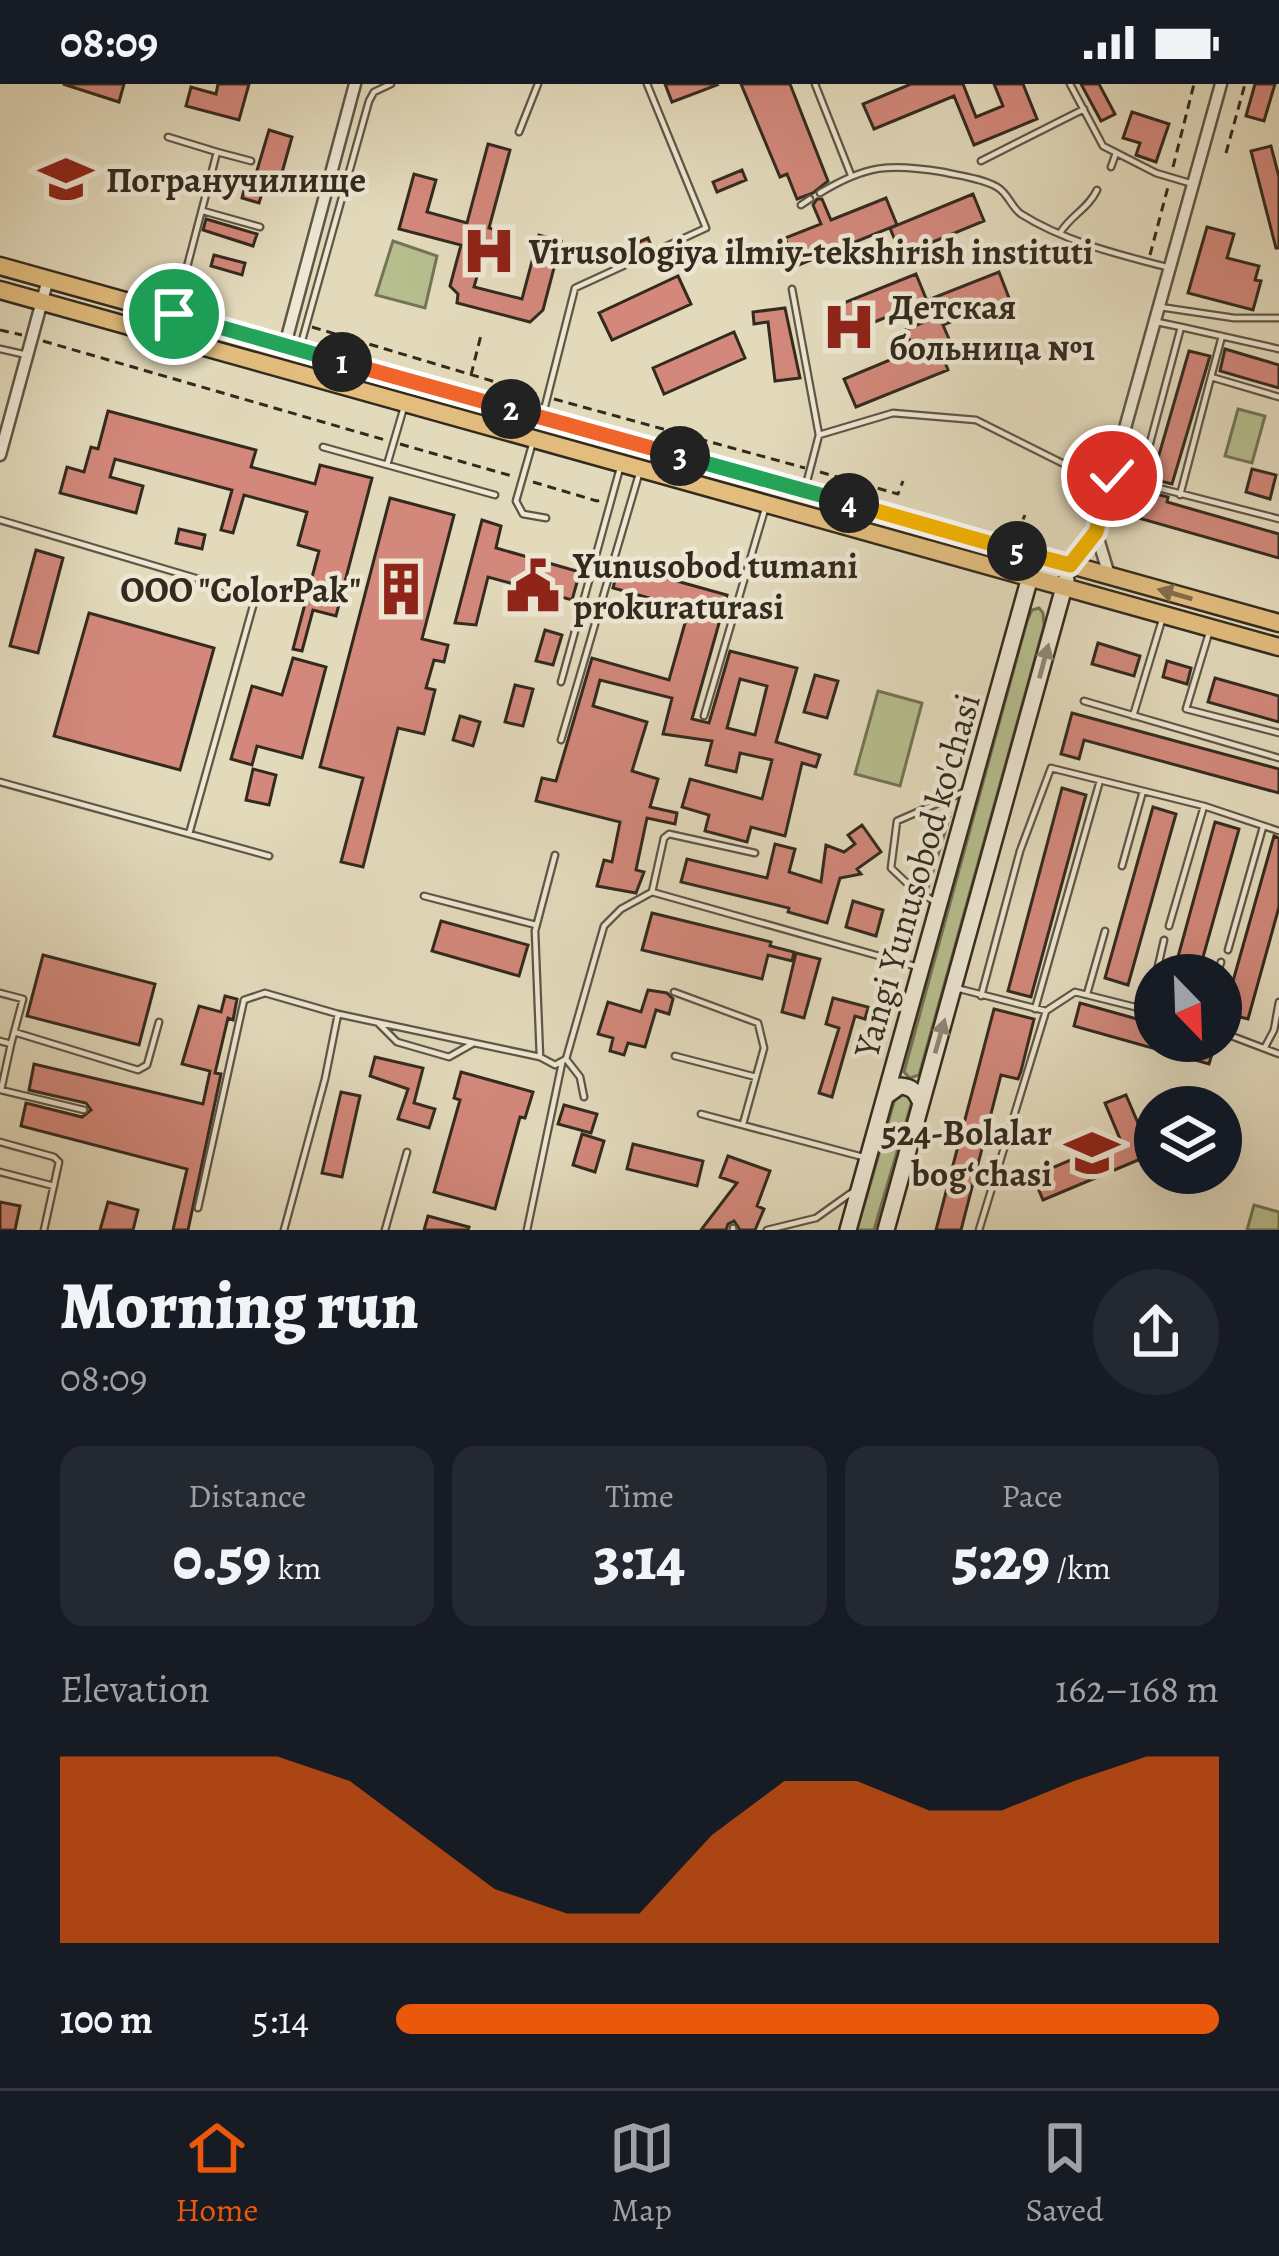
<!DOCTYPE html>
<meta charset="utf-8">
<style>
:root{--surface:#171b24;--page:#242831;--text:#f1f3f6;--muted:#9ea1a6;--line:#363941;--accent:#ea580c}
body{margin:0;font-family:Alegreya,serif;background:var(--page);color:var(--text);height:100vh;display:flex;flex-direction:column;font-size:45px;white-space:nowrap}
*{box-sizing:border-box;margin:0}
p{font-size:39px;color:var(--muted)}
.icon{flex:none;width:66px;height:66px;fill:none;stroke:currentColor;stroke-width:2;stroke-linecap:round;stroke-linejoin:round}
.map{position:relative;height:1146px;overflow:hidden}
.drawer{display:flex;flex-direction:column;background:var(--surface);flex:1}
.drawer>*{flex:none}
.needle{width:78px;rotate:157deg}
.controls{position:absolute;left:1134px;top:870px;display:grid;gap:24px}
.controls a{display:grid;place-items:center;width:108px;height:108px;border-radius:50%;background:var(--surface);box-shadow:0 12px 48px #0002;font-size:60px}
.pin{position:absolute;display:grid;place-items:center;width:102px;height:102px;color:#fff;margin:-51px;border:6px solid #fff;border-radius:50%;box-shadow:0 3px 12px #0007}
.km{position:absolute;width:60px;height:60px;margin:-30px;border-radius:50%;background:#222;color:#fff;font-size:33px;line-height:60px;text-align:center}
.round{display:grid;place-items:center;flex:none;width:126px;height:126px;border-radius:63px;background:var(--page)}
.head{display:flex;align-items:center;justify-content:space-between;height:204px;padding:0 60px}
h1{font-size:66px;font-weight:800;line-height:90px}
.stats{display:grid;grid-template-columns:repeat(3,1fr);gap:18px;height:204px;padding:12px 60px}
.stats div{display:grid;align-content:center;border-radius:24px;background:var(--page);text-align:center}
.stats b{font-size:60px;font-weight:800}
.stats small{font-size:33px;font-weight:400}
.stats p{font-size:33px}
.chart{height:336px;padding:24px 60px}
.chart p{display:flex;justify-content:space-between}
.chart svg{width:100%;height:216px;margin-top:12px;fill:var(--accent);opacity:.7}
ul{padding:0 60px;list-style:none;font-size:39px}
li{display:grid;grid-template-columns:192px 144px 1fr;align-items:center;height:90px}
li i{height:30px;border-radius:15px;background:var(--accent)}
.status{display:flex;justify-content:space-between;align-items:center;height:84px;padding:0 60px;background:var(--surface);direction:ltr}
.status svg{height:33px;fill:currentColor}
.tabs{display:flex;justify-content:space-around;align-items:center;height:168px;border-top:3px solid var(--line);background:var(--surface);font-size:33px;color:var(--muted)}
.tabs a{display:grid;justify-items:center;gap:6px}
.tabs .current{color:var(--accent)}
.map>svg:first-child{display:block}
.green{fill:#b6be8e;stroke:#747456;stroke-width:3}
.building{fill:#d3887b;stroke:#332a1f;stroke-width:3;fill-rule:evenodd}
.lines{fill:none;stroke-linecap:round;stroke-linejoin:round}
.service-casing{stroke:#5f5646;stroke-width:9}
.minor-casing{stroke:#5f5646;stroke-width:15}
.secondary-casing{stroke:#332a1f;stroke-width:20}
.primary-casing{stroke:#332a1f;stroke-width:21}
.path{stroke:#332a1f;stroke-width:3;stroke-dasharray:9 6;stroke-linecap:butt}
.service{stroke:#ede7d3;stroke-width:4.5}
.minor{stroke:#ede7d3;stroke-width:10}
.secondary{stroke:#ede7d3;stroke-width:15}
.primary{stroke:#e2bd7e;stroke-width:16}
.oneway{fill:#826c4a}
.oneway2{fill:#908879}
.split-1-casing{stroke:#fff;stroke-width:24}
.split-2-casing{stroke:#fff;stroke-width:24}
.split-3-casing{stroke:#fff;stroke-width:24}
.split-4-casing{stroke:#fff;stroke-width:24}
.split-5-casing{stroke:#fff;stroke-width:24}
.split-6-casing{stroke:#fff;stroke-width:24}
.split-1{stroke:#22a559;stroke-width:15}
.split-2{stroke:#f0652b;stroke-width:15}
.split-3{stroke:#f0652b;stroke-width:15}
.split-4{stroke:#22a559;stroke-width:15}
.split-5{stroke:#f5b400;stroke-width:15}
.split-6{stroke:#f5b400;stroke-width:15}
.labels{text-anchor:middle;stroke-width:9;stroke-linejoin:round;paint-order:stroke}
.poi-label{font-size:36px;font-weight:bold;fill:#332a1f;stroke:#ede7d3;text-anchor:start}
.street-label{font-size:36px;fill:#332a1f;stroke:#ede7d3}
</style>
<div class="status"><b>08:09</b><svg viewBox="0 0 49 12"><path d="M0 12V9h3v3zM5 12V6h3v6zM10 12V3h3v9zM15 12V0h3v12zM26 1h20v11H26zM47 4h2v5h-2z"/></svg></div>
<div class="map">
<svg width="1279" height="1146" viewBox="0 0 1279 1146">
<rect width="100%" height="100%" fill="#e3dabc"/>
<filter id="stains"><feTurbulence type="fractalNoise" baseFrequency=".00167" numOctaves="4"/><feColorMatrix values="0 0 0 0 .2 0 0 0 0 .09 0 0 0 0 .02 0 0 0 .5 -.17"/></filter>
<radialGradient id="worn" r=".72"><stop offset=".6" stop-color="#630" stop-opacity="0"/><stop offset="1" stop-color="#630" stop-opacity=".3"/></radialGradient>
<path class="green" d="M393,157L437,172L425,224L376,211Z
M1238,325L1265,332L1252,379L1225,372Z
M1039,524L1043,529L1044,542L919,991L910,994L904,988L1027,537L1032,526Z
M878,607L922,619L900,702L855,690Z
M949,735L928,804L917,793L930,746Z
M905,1010L912,1017L874,1146H857L896,1011Z
M1254,1121L1279,1128V1146H1247Z"/>
<path class="building" d="M63,0H124L119,18Z
M218,0H249L239,36L186,22L191,3L216,10Z
M665,0H716L717,1L672,18Z
M741,0H790L828,97L813,109L797,115L787,90L780,93Z
M911,0H963L976,33L1003,22L994,0H1023L1037,35L974,61L954,12L874,45L863,20Z
M1081,0H1099L1115,30L1101,37Z
M1255,0H1275L1264,37L1246,32Z
M1132,28L1169,40L1156,78L1136,71L1140,59L1123,54Z
M269,46L292,53L276,110L263,106L259,119L242,114L246,98L253,100Z
M488,60L510,66L489,144L496,146L490,168L484,167L474,203L522,215L539,151L561,157L543,226L530,238L457,219L458,210L450,202L461,161L399,145L414,90L436,96L427,128L467,139Z
M1271,62L1279,93V164H1276L1251,67Z
M742,86L746,96L717,108L713,98Z
M973,110L984,137L901,171L890,144Z
M886,114L897,141L796,182L785,154L821,140L813,121L817,115H822L831,136Z
M206,135L257,150L253,162L203,146Z
M1207,143L1234,150L1227,174L1259,182L1255,196L1261,197L1253,226L1188,209Z
M648,154L651,162L621,175L618,167Z
M214,171L245,179L242,191L211,182Z
M999,188L1009,214L943,241L949,255L938,260L948,286L856,323L844,295L914,266L905,246L927,237L920,219Z
M916,190L927,217L837,253L826,226Z
M678,192L691,220L612,256L599,229Z
M785,224L800,294L775,297L768,238L754,240L753,228Z
M734,248L745,274L664,310L653,284Z
M1225,265L1279,281V304L1220,287Z
M1189,267L1210,272L1172,400L1152,395Z
M108,327L256,366L251,383L315,400L320,381L372,394L336,532L313,526L302,567L293,565L319,467L298,461L307,428L244,411L233,449L221,446L232,406L115,375L110,393L143,402L136,429L60,409L67,383L84,388L91,363L98,365Z
M1252,385L1276,391L1270,415L1246,408Z
M1148,408L1168,413L1167,418L1279,450V474L1135,433L1141,410L1147,412Z
M390,414L454,431L422,555L448,561L444,578L434,576L426,604L435,606L424,650L398,644L363,783L341,778L363,694L320,683Z
M482,436L501,442L496,464L580,488L572,516L488,493L476,541L455,539Z
M179,445L205,451L202,465L176,459Z
M36,466L63,474L38,569L10,562Z
M619,481L727,511L692,635L709,639L730,567L797,584L776,658L820,671L816,683L802,679L785,752L751,743L747,758L705,747L709,731L682,723L690,695L762,715L772,676L740,669L736,688L706,681L712,657L663,650L672,614L600,596L593,622L647,638L632,687L658,695L650,723L677,729L675,740L647,734L636,786L644,788L636,809L597,802L604,776L612,778L620,738L536,717L542,694L556,697L592,574L669,596L689,525L613,504ZM740,595L767,602L755,651L727,644Z
M89,529L214,564L180,686L54,652Z
M545,546L562,551L553,581L536,577Z
M1098,559L1140,572L1134,592L1092,580Z
M293,574L326,583L302,674L257,662L252,681L231,675L252,602L282,611Z
M1167,577L1191,584L1187,600L1163,593Z
M815,591L838,597L827,634L804,628Z
M1215,594L1279,612V638L1208,618Z
M515,601L533,605L523,642L505,638Z
M1072,629L1279,685V709L1084,656L1079,675L1061,670Z
M460,632L480,638L473,662L453,656Z
M253,685L276,691L269,721L246,716Z
M1062,704L1086,711L1031,913L1008,907Z
M1153,723L1176,730L1128,901L1105,894Z
M1215,738L1239,745L1198,891H1173Z
M862,741L881,768L857,785L861,790L840,794L827,839L788,828L789,824L681,798L687,775L767,794L775,760L795,765L789,788L821,798L826,761L844,768L855,760L848,751Z
M1274,752L1279,754V823L1248,935L1224,929Z
M853,817L883,826L876,852L846,843Z
M652,829L771,858L770,862L794,868L792,877L768,871L762,895L642,866Z
M441,837L528,861L519,892L432,867Z
M796,869L820,875L804,934L782,928Z
M43,871L155,900L139,961L27,932Z
M648,906L667,909L673,915L669,930L656,926L645,963L628,959L624,971L610,967L613,954L598,950L608,918L641,928Z
M225,912L237,915L233,936L228,934L215,989L221,990L188,1146H173L187,1085L21,1042L26,1019L82,1033L91,1026L86,1019L29,1006L34,980L203,1020L210,987L182,980L199,922L221,928Z
M833,914L868,923L865,935L855,932L832,1013L819,1009L839,944L826,940Z
M1080,919L1155,940V957H1216L1209,980L1074,942Z
M994,925L1034,935L1021,987L1018,995L1001,991L961,1146H936Z
M375,973L423,984L414,1019L435,1025L429,1044L398,1035L408,1005L370,992Z
M461,988L533,1008L525,1034L520,1033L495,1125L434,1108L460,1016L454,1014Z
M341,1008L360,1012L342,1093L322,1089Z
M1126,1011L1141,1046L1155,1040V1069L1043,1116L1033,1092L1120,1055L1105,1019Z
M564,1021L597,1030L591,1049L558,1040Z
M582,1050L604,1057L595,1088L573,1081Z
M633,1060L703,1077L697,1102L627,1085Z
M728,1072L770,1087L757,1122L764,1125L755,1146H740L734,1137L728,1140L726,1146H701L737,1099L720,1093Z
M0,1118L20,1122L15,1146H0Z
M108,1118L138,1126L133,1146H100Z
M428,1132L469,1143L468,1146H424Z"/>
<g class="lines">
<defs>
<path id="service" d="M815,0L851,91
M1070,0L1103,62L1156,89L1193,100
M519,48L538,0
M168,53L217,68
M981,77L1084,25
M1111,83L1116,69
M820,109C866,81 890,79 943,88C960,92 981,94 997,103C1008,109 1011,123 1021,130C1065,158 1121,171 1170,184
M801,121L810,115
M203,127L260,143
M1060,149C1071,131 1088,125 1097,106
M792,205L819,351L806,401
M1160,223L1234,234H1279
M176,225L217,68L251,77
M1157,238L1181,243
M301,260L369,17L374,8L391,0
M0,265L27,271
M1211,293L1222,252
M544,326L575,204L706,144L647,0
M819,351L893,329L976,336L1078,387
M532,361L516,417L523,430L546,434
M323,363L495,411
M387,381L404,323
M1112,392L1279,435
M1139,400L1181,243L1279,265
M1180,411L1211,293L1279,313
M0,436L249,510L253,522L189,750
M1209,549L1186,625L1279,649
M561,598L620,384
M1084,617L1279,674
M704,632L765,425
M1133,632L1162,536
M561,656L639,390
M0,698L269,772
M1122,782L1143,707
M652,808L664,754L669,750L755,769
M424,812L536,841
M937,819L910,802L891,784L897,737L966,707
M1169,842L1204,722
M1228,866L1263,743
M1156,891L1164,856
M1217,891L1221,878
M956,904L1046,927L1075,908L1155,928
M674,908L758,939L764,964L743,1040
M0,909L23,915L11,960
M1087,910L1105,847
M981,912L1020,767L1051,684L1204,722L1279,747
M1148,924L1155,895
M1035,925L1099,700
M378,939L397,958L449,973L472,960
M14,948L138,986L147,981L159,938
M1221,948L1279,970
M0,957L11,960L1,1006L84,1026
M1265,963L1274,946L1279,918
M675,972L756,993
M540,973L535,847L555,771
M566,975L604,842L621,825L652,808L918,883
M566,975L580,993L584,1013
M701,1030L863,1073
M0,1058L54,1073L59,1078L44,1146
M0,1088L54,1102
M198,1124L244,916L265,909L338,930L540,973L555,981L566,975
M284,1146L325,995L338,930
M385,1146L407,1068
M527,1146L562,979
M733,1146V1144
M767,1146L816,1134L851,1109
M979,1146L1046,927"/>
<path id="minor" d="M285,261L355,0
M0,371L48,195
M1096,448L1109,491
M1071,481L1096,448L1221,0"/>
<path id="secondary" d="M886,1012L900,1002C913,1003 916,1008 921,1019
M848,1146L1030,493L1070,481
M886,1146L1066,496"/>
<path id="primary" d="M0,182L1279,539
M0,206L1279,563"/>
</defs>
<use href="#service" class="service-casing"/>
<use href="#minor" class="minor-casing"/>
<use href="#secondary" class="secondary-casing"/>
<use href="#primary" class="primary-casing"/>
<path class="path" d="M1226,69L1245,0
M1173,83L1194,0
M1150,171L1169,99
M312,243L539,311
M0,246L22,251
M43,257L385,356
M471,291L481,251
M554,315L805,384
M400,360L512,392
M820,388L898,410L903,397
M533,398L597,417L604,415
M1017,449L1025,431"/>
<use href="#service" class="service"/>
<use href="#minor" class="minor"/>
<use href="#secondary" class="secondary"/>
<use href="#primary" class="primary"/>
</g>
<defs><path id="oneway-solid" d="M-6-.8H1V-3.2L6.5 0L1 3.2V.8H-6Z" transform="scale(3)"/></defs>
<use class="oneway" href="#oneway-solid" transform="translate(1175 510) rotate(-164)"/>
<g class="oneway2">
<use href="#oneway-solid" transform="translate(1044 577) rotate(-75)"/>
<use href="#oneway-solid" transform="translate(940 952) rotate(-74)"/>
</g>
<g class="lines">
<defs>
<path id="split-1" d="M174,230L342,278"/>
<path id="split-2" d="M342,278L511,325"/>
<path id="split-3" d="M511,325L680,372"/>
<path id="split-4" d="M680,372L849,419"/>
<path id="split-5" d="M849,419L1017,467"/>
<path id="split-6" d="M1017,467L1070,481L1096,448L1112,392"/>
</defs>
<use href="#split-1" class="split-1-casing"/>
<use href="#split-2" class="split-2-casing"/>
<use href="#split-3" class="split-3-casing"/>
<use href="#split-4" class="split-4-casing"/>
<use href="#split-5" class="split-5-casing"/>
<use href="#split-6" class="split-6-casing"/>
<use href="#split-1" class="split-1"/>
<use href="#split-2" class="split-2"/>
<use href="#split-3" class="split-3"/>
<use href="#split-4" class="split-4"/>
<use href="#split-5" class="split-5"/>
<use href="#split-6" class="split-6"/>
</g>
<defs>
<symbol id="university-bare" viewBox="-9 -9 18 18"><path d="M0-5L7-2L0 1L-7-2ZM-4 1L0 2.5L4 1V4Q0 6-4 4Z" fill="#8f2418" stroke="#ede7d3" stroke-width="2.5" paint-order="stroke"/></symbol>
<symbol id="hospital-bare" viewBox="-9 -9 18 18"><path d="M-5-5h3v3.5h4V-5h3V5h-3V1.5h-4V5h-3Z" fill="#8f2418" stroke="#ede7d3" stroke-width="2.5" paint-order="stroke"/></symbol>
<symbol id="civic-bare" viewBox="-9 -9 18 18"><path d="M-.6-6.5H3V-4.5H.6V-3L4-1V1h2V6H-6V1h2V-1L-.6-3ZM-1.2 2.5V6h2.4V2.5Z" fill="#8f2418" stroke="#ede7d3" stroke-width="2.5" paint-order="stroke"/></symbol>
<symbol id="building-bare" viewBox="-9 -9 18 18"><path d="M-4-6H4V6H1V3H-1V6H-4ZM-2.5-4.3h1.7v1.8h-1.7ZM.8-4.3h1.7v1.8H.8ZM-2.5-1h1.7V.8h-1.7ZM.8-1h1.7V.8H.8Z" fill="#8f2418" stroke="#ede7d3" stroke-width="2.5" paint-order="stroke"/></symbol>
<symbol id="school-bare" viewBox="-9 -9 18 18"><path d="M0-5L7-2L0 1L-7-2ZM-4 1L0 2.5L4 1V4Q0 6-4 4Z" fill="#8f2418" stroke="#ede7d3" stroke-width="2.5" paint-order="stroke"/></symbol>
</defs>
<g fill-rule="evenodd">
<use href="#university-bare" x="28" y="57" width="76" height="76"/>
<use href="#hospital-bare" x="451" y="129" width="76" height="76"/>
<use href="#hospital-bare" x="811" y="205" width="76" height="76"/>
<use href="#civic-bare" x="495" y="464" width="76" height="76"/>
<use href="#building-bare" x="363" y="467" width="76" height="76"/>
<use href="#school-bare" x="1054" y="1031" width="76" height="76"/>
</g>
<g class="labels">
<g class="poi-label">
<text x="106" y="108">Погранучилище</text>
<text x="529" y="180">Virusologiya ilmiy-tekshirish instituti</text>
<text x="889" y="235">Детская<tspan x="889" dy="41">больница №1</tspan></text>
<text x="573" y="494">Yunusobod tumani<tspan x="573" dy="41">prokuraturasi</tspan></text>
<text x="361" y="518" text-anchor="end">OOO "ColorPak"</text>
<text x="1052" y="1061" text-anchor="end">524-Bolalar<tspan x="1052" dy="41">bogʻchasi</tspan></text>
</g>
<g class="street-label">
<text transform="translate(916 791) rotate(-74)" y="13">Yangi Yunusobod ko'chasi</text>
</g>
</g>
<rect width="100%" height="100%" filter="url(#stains)"/>
<rect width="100%" height="100%" fill="url(#worn)"/>
</svg>
<div class="controls">
<a><svg class="needle" viewBox="-14 -14 28 28"><path d="M0-13l5 13h-10z" fill="#e53935"/><path d="M0 13l5-13h-10z" fill="#9ea1a6"/></svg></a>
<a><svg class="icon" aria-label="layers" viewBox="0 0 24 24"><path d="M12 4l9 5-9 5-9-5zM3 14l9 5 9-5"/></svg></a>
</div>
<div class="pin" style="left:174px;top:230px;background:#1e9e55"><svg class="icon" aria-label="arrive" viewBox="0 0 24 24"><path d="M6 21V4h12l-3 4 3 4H6"/></svg></div>
<div class="pin" style="left:1112px;top:392px;background:#d93025"><svg class="icon" aria-label="check" viewBox="0 0 24 24"><path d="M5 12l5 5 9-10"/></svg></div>
<b class="km" style="left:342px;top:278px">1</b>
<b class="km" style="left:511px;top:325px">2</b>
<b class="km" style="left:680px;top:372px">3</b>
<b class="km" style="left:849px;top:419px">4</b>
<b class="km" style="left:1017px;top:467px">5</b>
</div>
<section class="drawer">
<div class="head"><div><h1>Morning run</h1><p>08:09</p></div><a class="round"><svg class="icon" aria-label="share" viewBox="0 0 24 24"><path d="M12 15V3M7 8l5-5 5 5M5 13v7h14v-7"/></svg></a></div>
<div class="stats">
<div><p>Distance</p><b>0.59<small> km</small></b></div>
<div><p>Time</p><b>3:14</b></div>
<div><p>Pace</p><b>5:29<small> /km</small></b></div>
</div>
<div class="chart"><p><span>Elevation</span>162–168 m</p>
<svg viewBox="0 0 160 44" preserveAspectRatio="none"><path d="M0 44V6L10 6L20 6L30 6L40 11L50 22L60 33L70 38L80 38L90 22L100 11L110 11L120 17L130 17L140 11L150 6L160 6V44z"/></svg>
</div>
<ul>
<li><b>100 m</b>5:14<i style="width:100%"></i></li>
</ul>
</section>
<nav class="tabs">
<a class="current"><svg class="icon" aria-label="home" viewBox="0 0 24 24"><path d="M3 11l9-7 9 7M6 9v11h12V9"/></svg>Home</a>
<a><svg class="icon" aria-label="map" viewBox="0 0 24 24"><path d="M3 6l6-2 6 2 6-2v14l-6 2-6-2-6 2zM9 4v14M15 6v14"/></svg>Map</a>
<a><svg class="icon" aria-label="saved" viewBox="0 0 24 24"><path d="M7 4h10v16l-5-4-5 4z"/></svg>Saved</a>
</nav>
